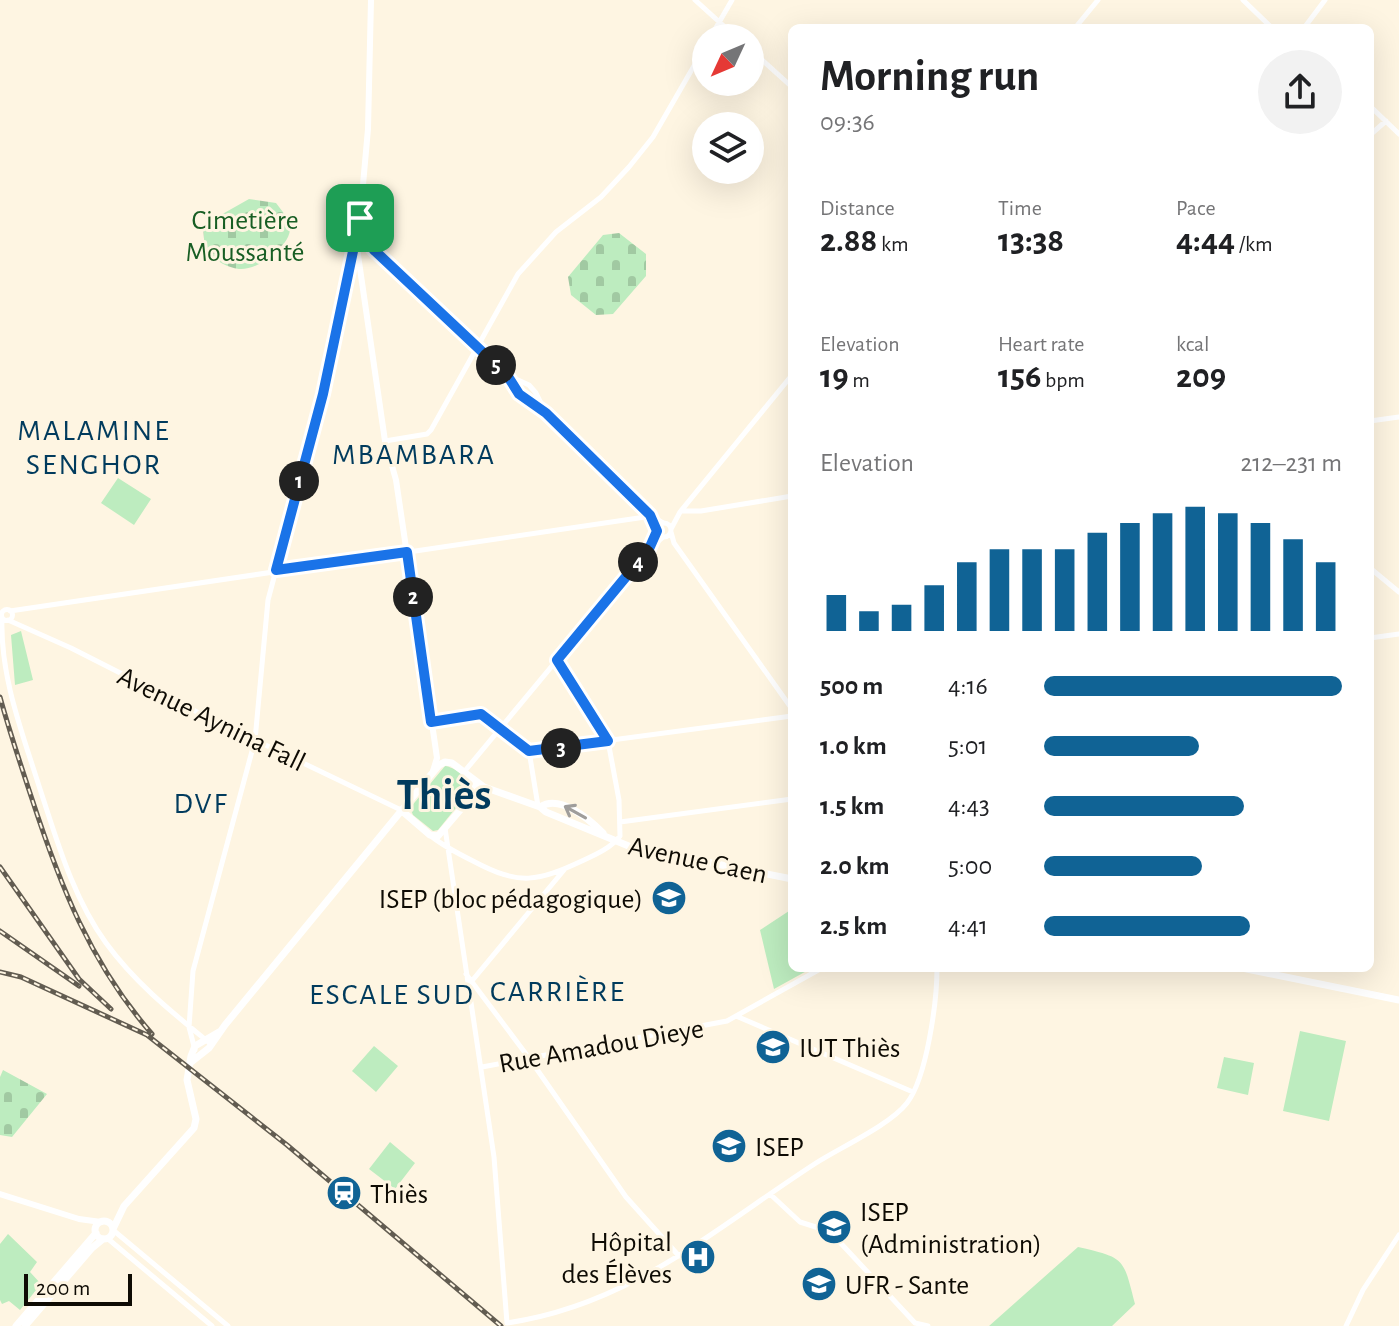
<!DOCTYPE html>
<meta charset="utf-8">
<style>
:root{--surface:#fff;--page:#f2f2f2;--text:#202124;--muted:#757577;--accent:#106395}
body{margin:0;font-family:"Alegreya Sans",sans-serif;background:var(--page);color:var(--text);height:100vh;display:flex;flex-direction:column;font-size:30px;white-space:nowrap}
*{box-sizing:border-box;margin:0}
p{font-size:26px;color:var(--muted)}
.icon{flex:none;width:44px;height:44px;fill:none;stroke:currentColor;stroke-width:2;stroke-linecap:round;stroke-linejoin:round}
.map{position:relative;flex:1;overflow:hidden}
.drawer{position:absolute;left:788px;top:24px;width:586px;height:948px;display:flex;flex-direction:column;background:var(--surface);border-radius:12px;box-shadow:0 8px 32px #0002}
.drawer>*{flex:none}
.needle{width:52px;rotate:226deg}
.tools{position:absolute;left:692px;top:24px;display:grid;gap:16px}
.tools a{display:grid;place-items:center;width:72px;height:72px;border-radius:50%;background:var(--surface);box-shadow:0 8px 32px #0002;font-size:40px}
.scale{position:absolute;left:24px;bottom:20px;width:108px;box-sizing:border-box;padding-left:8px;border:4px solid #0e0b04;border-top:0;font-size:22px;line-height:28px;white-space:nowrap;color:#0e0b04;-webkit-text-stroke:6px #fef5e2;paint-order:stroke}
.pin{position:absolute;display:grid;place-items:center;width:68px;height:68px;color:#fff;margin:-34px;border-radius:16px;box-shadow:0 4px 12px #0006}
.km{position:absolute;width:40px;height:40px;margin:-20px;border-radius:50%;background:#222;color:#fff;font-size:22px;line-height:40px;text-align:center}
.round{display:grid;place-items:center;flex:none;width:84px;height:84px;border-radius:42px;background:var(--page)}
.head{display:flex;align-items:center;justify-content:space-between;height:136px;padding:0 32px}
h1{font-size:44px;font-weight:600;line-height:60px}
.stats{display:grid;grid-template-columns:repeat(3,1fr);gap:12px;height:136px;padding:8px 32px}
.stats div{display:grid;align-content:center}
.stats b{font-size:34px;font-weight:600}
.stats small{font-size:22px;font-weight:400}
.stats p{font-size:22px}
.chart{height:224px;padding:16px 32px}
.chart p{display:flex;justify-content:space-between}
.chart svg{width:100%;height:144px;margin-top:8px;stroke:var(--accent);stroke-width:6}
ul{padding:0 32px;list-style:none;font-size:26px}
li{display:grid;grid-template-columns:128px 96px 1fr;align-items:center;height:60px}
li i{height:20px;border-radius:10px;background:var(--accent)}
.map>svg:first-child{display:block}
.green{fill:#bdecbf}
.cemetery{fill:url(#cemetery-stones)}
.lines{fill:none;stroke-linecap:round;stroke-linejoin:round}
.secondary{stroke:#fff;stroke-width:5}
.primary{stroke:#fff;stroke-width:6}
.highway{stroke:#fff;stroke-width:7}
.rail-casing{stroke:#625c51;stroke-width:5}
.rail{stroke:#fef5e2;stroke-width:2;stroke-dasharray:6;stroke-linecap:butt}
.oneway{stroke:#9f9d9b}
.route-casing{stroke:#fff;stroke-width:16}
.route{stroke:#1a73e8;stroke-width:10}
.labels{text-anchor:middle;stroke-width:6;stroke-linejoin:round;paint-order:stroke}
.park-label{font-size:28px;fill:#185e24;stroke:#fef5e2}
.street-label{font-size:28px;fill:#0e0b04;stroke:#fef5e2}
.poi-label{font-size:28px;fill:#0e0b04;stroke:#fef5e2;text-anchor:start}
.neighbourhood-label{font-size:30px;letter-spacing:2px;fill:#013b5d;stroke:#fef5e2}
.town-label{font-size:44px;font-weight:bold;fill:#013b5d;stroke:#fef5e2}
</style>
<div class="map">
<svg width="1399" height="1326" viewBox="0 0 1399 1326">
<defs>
<pattern id="cemetery-stones" width="16" height="16" patternUnits="userSpaceOnUse" patternTransform="scale(2)"><rect width="16" height="16" fill="#bdecbf"/><path d="M2 7V4a2 2 0 0 1 4 0v3zM10 15v-3a2 2 0 0 1 4 0v3z" fill="#a1c9a2"/></pattern>
</defs>
<rect width="100%" height="100%" fill="#fef5e2"/>
<path class="green" d="M118,478L151,499L134,525L101,503Z
M21,631L33,680L15,685L11,635Z
M445,766C455,767 469,779 472,788L438,830L433,831L413,815L410,808Z
M792,909V968H812L774,989L760,930Z
M1300,1031L1346,1041L1329,1121L1283,1111Z
M374,1046L398,1066L376,1092L352,1071Z
M1224,1057L1254,1063L1248,1095L1217,1088Z
M390,1142L415,1163L395,1189L369,1169Z
M8,1234L37,1262L30,1272L41,1284L20,1310L9,1301L2,1304L0,1300V1244Z
M1078,1247C1126,1258 1123,1258 1135,1304L1112,1326H989Z"/>
<path class="cemetery" d="M249,199L276,203C281,210 291,220 290,230C288,248 257,271 239,269C227,268 215,259 205,253L203,225Z
M619,233L646,254V276L613,314L596,315L571,295L568,277L603,235Z
M3,1070L47,1094L12,1137L0,1135V1077Z"/>
<g class="lines">
<path class="secondary" d="M695,0L737,38
M1243,0L1272,28
M1075,28L1098,0
M1304,28L1325,0
M710,38L732,0
M750,49L792,87
M1370,106L1399,134
M1370,135L1386,121
M365,240L477,348L507,375L529,385L536,393L546,413
M508,375L519,394L546,413L650,515L663,523
M1370,421L1399,417
M385,441L427,434L431,430L518,274L556,232L601,197L629,167L653,137L706,45
M682,511H701L792,496
M657 530a7 7 0 1 1 14 0a7 7 0 1 1-14 0Z
M671,529L680,512L792,375
M671,532L674,543L792,709
M1370,568L1399,592
M1.5 615a5.5 5.5 0 1 1 11 0a5.5 5.5 0 1 1-11 0Z
M10,611L652,516
M2,618C0,676 22,732 39,786C57,840 72,896 106,943C136,984 173,1013 212,1045
M8,620L71,648L205,716L401,810
M1370,638L1399,634
M431,722L481,714L486,716L529,751L538,806
M529,751L792,716
M464,772L649,549L663,537
M620,822L792,799
M445,828L494,1157L507,1323
M431,836C443,846 459,854 473,861C520,886 537,882 584,860C597,854 612,847 620,836L619,800L608,741L557,660
M466,974L529,1058L626,1197L679,1256
M471,982L564,870
M736,1016L913,1092
M195,1050L189,1027L193,971L255,740L268,600L323,394L354,244
M482,1067L727,1021L822,968
M770,1194L800,1222L822,1229L835,1237L915,1323L928,1326
M113,1230L228,1326
M107,1238L212,1326
M507,1323C631,1305 714,1229 816,1163C841,1147 890,1125 907,1103C927,1077 937,1001 937,968
M1346,1326L1363,1290L1399,1235"/>
<path class="primary" d="M354 243a6 6 0 1 1 12 0a6 6 0 1 1-12 0Z
M355,240L360,218L368,129L371,0
M357,248L385,441L396,480L435,744L437,758L433,771
M0,1194L79,1219L101,1222"/>
<path class="highway" d="M540,807C560,794 589,819 603,833
M401,810L430,835L438,836L473,795L476,788L473,780
M1242,968L1399,1000
M190,1063L209,1048L225,1025L439,765L445,762L452,763L484,787L540,807L546,812L631,847L792,879
M95 1230a9 9 0 1 1 18 0a9 9 0 1 1-18 0Z
M113,1229L124,1206L194,1128L196,1119L187,1080L191,1056L195,1046L219,1032
M16,1326L96,1233
M25,1326L92,1248L103,1239"/>
<defs>
<path id="rail" d="M0,697C9,730 20,763 31,796C60,885 90,963 152,1034
M0,867L79,979L111,1009
M0,931L79,986
M0,972L21,977L147,1035L287,1145L501,1326"/>
</defs>
<use href="#rail" class="rail-casing"/>
<use href="#rail" class="rail"/>
</g>
<defs><path id="oneway-shaft" d="M-6 0H5M1.5-3L5.5 0L1.5 3" fill="none" stroke-width="1.6" stroke-linecap="round" stroke-linejoin="round" transform="scale(2)"/></defs>
<use class="oneway" href="#oneway-shaft" transform="translate(575 812) rotate(-151)"/>
<g class="lines">
<defs>
<path id="route" d="M360,218L364,238L374,250L507,375L519,394L546,413L650,515L657,531L649,549L557,660L608,741L529,751L481,714L431,722L407,552L276,570L323,394Z"/>
</defs>
<use href="#route" class="route-casing"/>
<use href="#route" class="route"/>
</g>
<defs>
<symbol id="university-disc" viewBox="-11 -11 22 22"><circle r="9.5" fill="#106395" stroke="#fef5e2"/><path d="M0-5L7-2L0 1L-7-2ZM-4 1L0 2.5L4 1V4Q0 6-4 4Z" fill="#fff"/></symbol>
<symbol id="station-disc" viewBox="-11 -11 22 22"><circle r="9.5" fill="#106395" stroke="#fef5e2"/><path d="M-3-6H3Q5-6 5-4V2Q5 4 3 4L4.5 6H3L1.5 4h-3L-3 6H-4.5L-3 4Q-5 4-5 2V-4Q-5-6-3-6ZM-3.5-4v3h7v-3ZM-3.5 1v1.5H-2V1ZM2 1v1.5H3.5V1Z" fill="#fff"/></symbol>
<symbol id="hospital-disc" viewBox="-11 -11 22 22"><circle r="9.5" fill="#106395" stroke="#fef5e2"/><path d="M-5-5h3v3.5h4V-5h3V5h-3V1.5h-4V5h-3Z" fill="#fff"/></symbol>
</defs>
<g fill-rule="evenodd">
<use href="#university-disc" x="649" y="878" width="40" height="40"/>
<use href="#university-disc" x="753" y="1027" width="40" height="40"/>
<use href="#university-disc" x="709" y="1126" width="40" height="40"/>
<use href="#station-disc" x="324" y="1173" width="40" height="40"/>
<use href="#university-disc" x="814" y="1207" width="40" height="40"/>
<use href="#hospital-disc" x="678" y="1237" width="40" height="40"/>
<use href="#university-disc" x="799" y="1264" width="40" height="40"/>
</g>
<g class="labels">
<g class="park-label">
<text x="245" y="229">Cimetière<tspan x="245" dy="32">Moussanté</tspan></text>
</g>
<g class="street-label">
<text transform="translate(212 718) rotate(26)" y="10">Avenue Aynina Fall</text>
<text transform="translate(698 859) rotate(12)" y="10">Avenue Caen</text>
<text transform="translate(601 1045) rotate(-10)" y="10">Rue Amadou Dieye</text>
</g>
<g class="poi-label">
<text x="643" y="908" text-anchor="end">ISEP (bloc pédagogique)</text>
<text x="799" y="1057">IUT Thiès</text>
<text x="755" y="1156">ISEP</text>
<text x="370" y="1203">Thiès</text>
<text x="860" y="1221">ISEP<tspan x="860" dy="32">(Administration)</tspan></text>
<text x="672" y="1251" text-anchor="end">Hôpital<tspan x="672" dy="32">des Élèves</tspan></text>
<text x="845" y="1294">UFR - Sante</text>
</g>
<g class="neighbourhood-label">
<text x="94" y="440">MALAMINE<tspan x="94" dy="34">SENGHOR</tspan></text>
<text x="414" y="464">MBAMBARA</text>
<text x="201" y="813">DVF</text>
<text x="558" y="1001">CARRIÈRE</text>
<text x="392" y="1004">ESCALE SUD</text>
</g>
<g class="town-label">
<text x="444" y="809">Thiès</text>
</g>
</g>
</svg>
<div class="tools">
<a><svg class="needle" viewBox="-14 -14 28 28"><path d="M0-13l5 13h-10z" fill="#e53935"/><path d="M0 13l5-13h-10z" fill="#757577"/></svg></a>
<a><svg class="icon" aria-label="layers" viewBox="0 0 24 24"><path d="M12 4l9 5-9 5-9-5zM3 14l9 5 9-5"/></svg></a>
</div>
<div class="scale">200 m</div>
<div class="pin" style="left:360px;top:218px;background:#1e9e55"><svg class="icon" aria-label="arrive" viewBox="0 0 24 24"><path d="M6 21V4h12l-3 4 3 4H6"/></svg></div>
<b class="km" style="left:299px;top:481px">1</b>
<b class="km" style="left:413px;top:597px">2</b>
<b class="km" style="left:561px;top:748px">3</b>
<b class="km" style="left:638px;top:562px">4</b>
<b class="km" style="left:496px;top:365px">5</b>
<section class="drawer">
<div class="head"><div><h1>Morning run</h1><p>09:36</p></div><a class="round"><svg class="icon" aria-label="share" viewBox="0 0 24 24"><path d="M12 15V3M7 8l5-5 5 5M5 13v7h14v-7"/></svg></a></div>
<div class="stats">
<div><p>Distance</p><b>2.88<small> km</small></b></div>
<div><p>Time</p><b>13:38</b></div>
<div><p>Pace</p><b>4:44<small> /km</small></b></div>
</div>
<div class="stats">
<div><p>Elevation</p><b>19<small> m</small></b></div>
<div><p>Heart rate</p><b>156<small> bpm</small></b></div>
<div><p>kcal</p><b>209</b></div>
</div>
<div class="chart"><p><span>Elevation</span>212–231 m</p>
<svg viewBox="0 0 160 44" preserveAspectRatio="none"><path d="M5 44V33M15 44V38M25 44V36M35 44V30M45 44V23M55 44V19M65 44V19M75 44V19M85 44V14M95 44V11M105 44V8M115 44V6M125 44V8M135 44V11M145 44V16M155 44V23"/></svg>
</div>
<ul>
<li><b>500 m</b>4:16<i style="width:100%"></i></li>
<li><b>1.0 km</b>5:01<i style="width:52%"></i></li>
<li><b>1.5 km</b>4:43<i style="width:67%"></i></li>
<li><b>2.0 km</b>5:00<i style="width:53%"></i></li>
<li><b>2.5 km</b>4:41<i style="width:69%"></i></li>
</ul>
</section>
</div>
